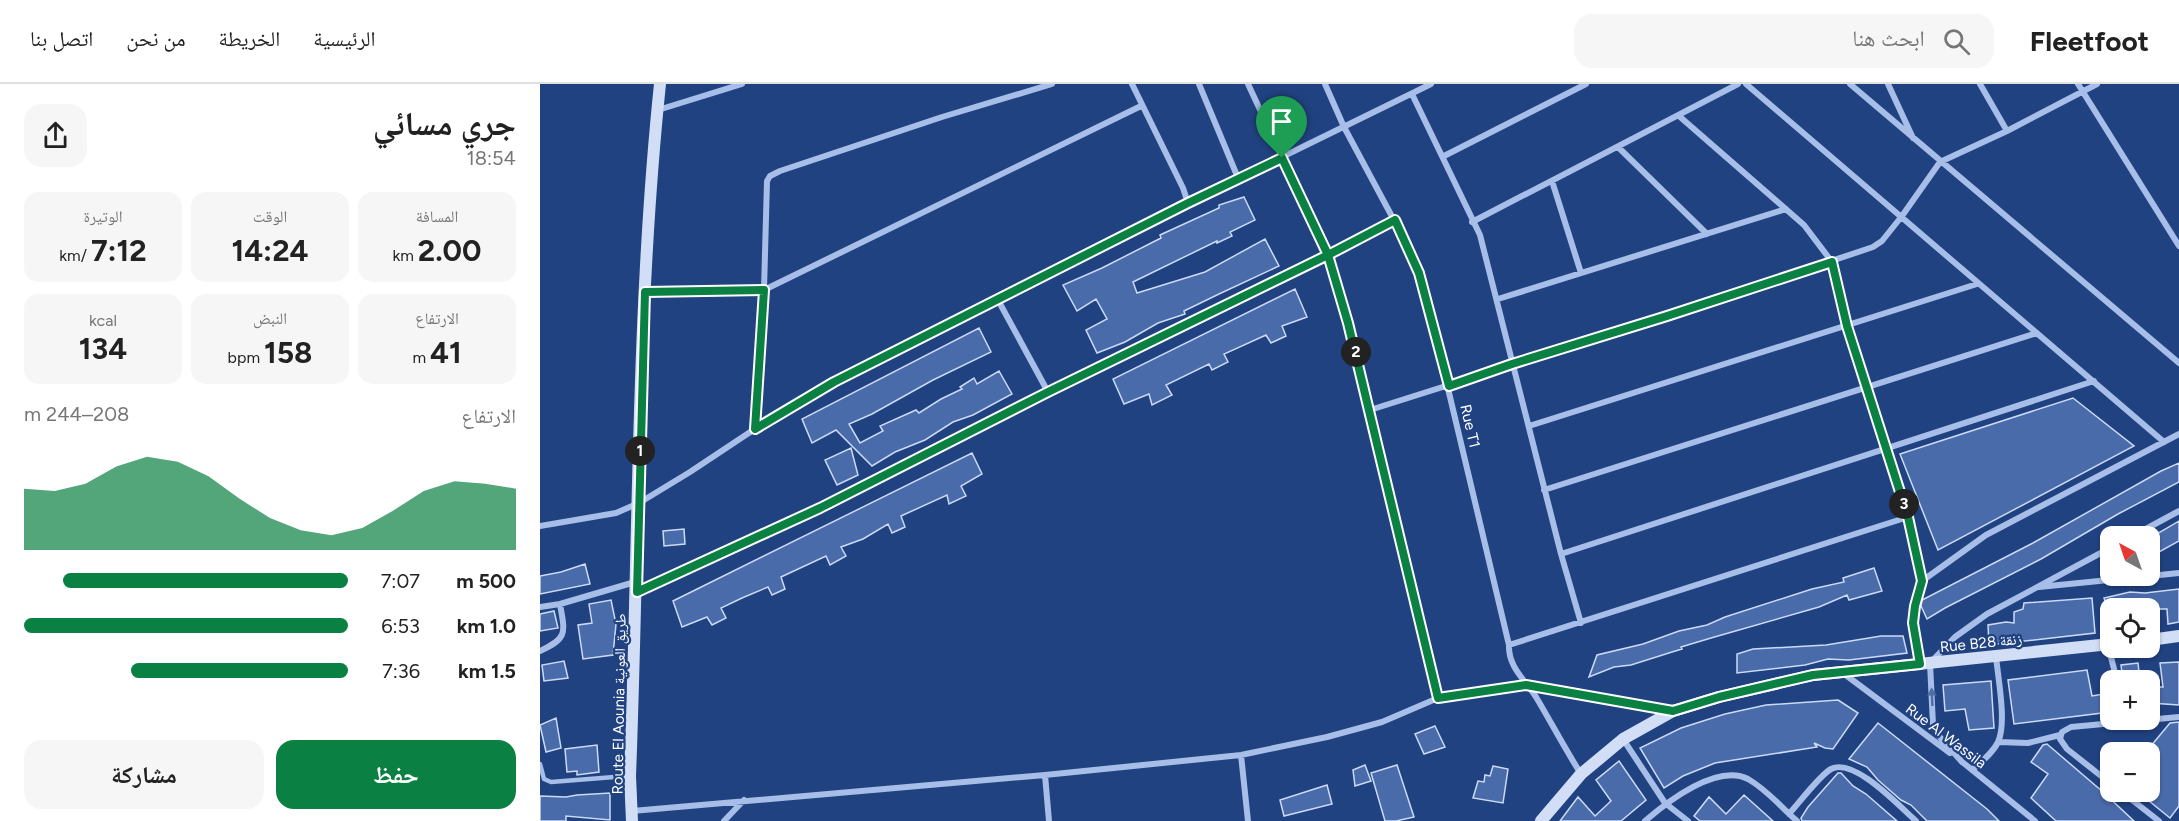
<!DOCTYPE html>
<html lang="ar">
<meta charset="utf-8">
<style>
:root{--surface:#fff;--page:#f6f6f6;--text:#222;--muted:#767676;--line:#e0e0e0;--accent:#0b8043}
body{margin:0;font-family:Figtree,"Noto Naskh Arabic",sans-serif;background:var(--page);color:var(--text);direction:rtl;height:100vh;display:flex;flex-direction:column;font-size:22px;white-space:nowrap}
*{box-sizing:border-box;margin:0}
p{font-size:20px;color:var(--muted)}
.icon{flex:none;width:33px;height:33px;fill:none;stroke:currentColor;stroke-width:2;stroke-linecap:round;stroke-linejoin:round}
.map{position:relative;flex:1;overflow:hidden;direction:ltr}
.sheet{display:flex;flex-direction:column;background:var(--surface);width:540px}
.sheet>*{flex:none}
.needle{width:39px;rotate:320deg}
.fabs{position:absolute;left:1560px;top:442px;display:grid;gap:12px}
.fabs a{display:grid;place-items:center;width:60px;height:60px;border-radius:12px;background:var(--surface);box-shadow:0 2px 4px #0004;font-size:30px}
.pin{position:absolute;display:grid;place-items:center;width:51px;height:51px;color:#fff;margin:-62px -26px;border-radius:50% 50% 50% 0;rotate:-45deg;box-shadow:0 0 6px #0007}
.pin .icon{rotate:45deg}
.km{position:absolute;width:30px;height:30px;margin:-15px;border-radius:50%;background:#222;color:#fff;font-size:16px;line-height:30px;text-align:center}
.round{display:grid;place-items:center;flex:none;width:63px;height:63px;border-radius:18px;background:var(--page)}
.headline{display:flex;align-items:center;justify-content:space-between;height:102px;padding:0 24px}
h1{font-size:33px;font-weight:700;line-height:45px}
.metrics{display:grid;grid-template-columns:repeat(3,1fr);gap:9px;height:102px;padding:6px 24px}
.metrics div{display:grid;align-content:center;border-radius:15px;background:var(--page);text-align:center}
.metrics b{font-size:30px;font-weight:700}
.metrics small{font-size:16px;font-weight:400}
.metrics p{font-size:16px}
.chart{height:168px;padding:12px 24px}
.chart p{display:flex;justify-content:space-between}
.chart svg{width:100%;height:108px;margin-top:6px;fill:var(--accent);opacity:.7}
.button{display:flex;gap:12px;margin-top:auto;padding:12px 24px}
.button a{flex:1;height:69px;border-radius:18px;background:var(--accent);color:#fff;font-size:24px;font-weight:700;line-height:69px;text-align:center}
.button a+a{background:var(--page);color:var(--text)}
ul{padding:0 24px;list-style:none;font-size:20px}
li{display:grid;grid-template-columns:96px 72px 1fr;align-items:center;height:45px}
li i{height:15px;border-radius:8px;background:var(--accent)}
header{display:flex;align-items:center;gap:36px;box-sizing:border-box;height:84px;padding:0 30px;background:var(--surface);border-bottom:2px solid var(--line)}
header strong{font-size:28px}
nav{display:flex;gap:33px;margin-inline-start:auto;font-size:21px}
.search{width:420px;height:54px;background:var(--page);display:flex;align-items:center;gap:15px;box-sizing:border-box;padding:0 21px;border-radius:18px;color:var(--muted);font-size:22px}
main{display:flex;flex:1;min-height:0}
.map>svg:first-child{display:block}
.building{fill:#4a6baa;stroke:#cbdaf6;stroke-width:1.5}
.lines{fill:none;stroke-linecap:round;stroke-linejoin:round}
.lane{stroke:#a7bee8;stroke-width:4.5}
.street{stroke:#a7bee8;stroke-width:6}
.secondary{stroke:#d2def6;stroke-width:12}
.oneway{fill:#506da5}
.route-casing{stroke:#fff;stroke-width:12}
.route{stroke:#0b8043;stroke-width:8}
.labels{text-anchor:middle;stroke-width:4.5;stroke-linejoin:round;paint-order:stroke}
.street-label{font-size:15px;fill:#fff;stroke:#214281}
</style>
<header>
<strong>Fleetfoot</strong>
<div class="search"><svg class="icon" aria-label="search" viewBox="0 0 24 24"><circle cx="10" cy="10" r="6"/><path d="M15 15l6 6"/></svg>ابحث هنا</div>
<nav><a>الرئيسية</a><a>الخريطة</a><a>من نحن</a><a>اتصل بنا</a></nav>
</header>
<main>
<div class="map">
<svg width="1639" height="737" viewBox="0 0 1639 737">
<rect width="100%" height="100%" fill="#214281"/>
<path class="building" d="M704,113L715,136L690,148L692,152L677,159V157L593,198L597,209L665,188L725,155L739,182L679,210L644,227L645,230L618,239L585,258L557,269L546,246L567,235L556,215L537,227L523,201L562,184L621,154L620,151L679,124V121Z
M755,205L767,233L742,242L746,252L731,259L726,251L684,270L688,278L672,286L669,280L626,301L632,311L612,321L609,310L584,320L573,295Z
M439,244L451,268L393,296L332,330L309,340L320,359L343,347L340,342L376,326L379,329L401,315L422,305L420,303L434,294L437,300L459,287L472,310L433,331L413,338L385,356L355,368L332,382L296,346L272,359L262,335Z
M1533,314L1594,362L1398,466L1360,370Z
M311,364L318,391L297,401L285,376Z
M432,369L442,390L421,402L426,412L409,420L407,411L361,432L365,443L352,449L348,440L323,455L301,463L306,472L290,481L286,472L241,493L245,505L232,511L228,503L202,514L181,524L186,534L172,541L167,533L142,543L133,517Z
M1639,379V398L1578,430L1501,475L1405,524L1387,535L1381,522L1382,516L1493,459L1621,387Z
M1639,437V457L1610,473V454Z
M144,445L145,460L124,462L123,447Z
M45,480L50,500L0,510V492L21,488Z
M1334,484L1342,507L1309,516L1307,511L1279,523L1171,554L1141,563L1142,565L1132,568L1091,581L1074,583L1049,593L1057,571L1103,560L1139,547L1167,541L1185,533L1272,505L1304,498L1303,494Z
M1639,505V538L1628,540L1627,525H1568L1564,514L1590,508L1605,509Z
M1552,514L1555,549L1449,561L1448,541L1466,538L1474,539V528L1483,525L1484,519Z
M71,516L76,540L73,571L43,575L38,541L52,539L49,520Z
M14,527L18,544L0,547V530Z
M1341,552H1363L1367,569L1309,576L1288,575L1265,581L1197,589V570L1213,565L1286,561Z
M24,577L28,594L4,597L2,581Z
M1639,578V621L1610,619V603H1623L1620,579Z
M1598,579L1600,597H1583L1581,581Z
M1547,586L1552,612L1570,609V628L1474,640L1468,596Z
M1451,597L1454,644L1429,646L1425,625L1405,627L1403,601Z
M1298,616L1318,629L1293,665L1285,664L1274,659L1277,663L1175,679L1143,692L1124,704L1100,664L1141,644L1185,630L1226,621Z
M16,634L21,664L6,668L0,641Z
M1639,638V722L1630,734L1598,708H1610V663L1630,639Z
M1338,639L1447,725L1459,737H1387L1371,721L1361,716L1338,696L1327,683L1309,675Z
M895,642L905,663L884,670L875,650Z
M1507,660L1563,708L1594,737H1516L1491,714L1508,690L1491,678L1503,661Z
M57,661L59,688L37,691V687L27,688L25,665Z
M1079,677L1106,716L1081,737H1020L1038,713L1055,732L1071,717L1056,696Z
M825,681L831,697L815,702L813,686Z
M857,681L874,733L856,737H845L831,689Z
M953,682L968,685L963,719L933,714L938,697L944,698L945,691L950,692Z
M1298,689H1301L1313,702L1326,710L1357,737H1262L1261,734L1268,723Z
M787,701L792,720L744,732L740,716Z
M70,709V736L26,732V737H0V712L26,713L37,711Z
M1204,711L1233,737H1160L1154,732L1169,713L1186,730Z"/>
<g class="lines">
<path class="lane" d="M0,680L4,695L11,698L87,692"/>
<path class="street" d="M592,0L643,104L648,119
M659,0L698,94
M708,0L788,171L809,239L898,614
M785,0L804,43L871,168L886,212L969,561C968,583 985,596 996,613C1011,638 1025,665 1041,690
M1206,0L1624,358
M1310,0L1639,279
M1348,0L1373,54
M1440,0L1467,47
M1538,0L1639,162
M872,10L940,151L1021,470L1041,539
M118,26L202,0
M1139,32L1264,141L1292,178L1307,242L1368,433L1382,497L1375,522L1373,539L1380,580
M1078,63L1167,150
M904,72L1046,0
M1012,97L1041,189
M932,138L1198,0
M105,208L224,206L601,22
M958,215L1246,125
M458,216L508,308
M830,326L1127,232L1333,163L1342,157L1362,132L1400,78L1467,47L1557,0
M989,342L1437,200
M215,345L224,206L227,97L230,92L240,87L402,33L512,0
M1004,406L1497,249
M0,442L76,429L99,419L150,388L245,325L294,298L648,119L891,0
M1591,453L1639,427
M1021,470L1554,297
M1610,492L1639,489
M1382,497L1446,451L1639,350
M1499,503L1609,492
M97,508C238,449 372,376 509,308C624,250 741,196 855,136
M0,523L20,520L95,498
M969,561L1368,433
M1568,561L1577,597
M0,567C28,554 25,549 20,520
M1303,589L1410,669
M1083,655L1125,719L1148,737
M1458,658L1488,659L1520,651
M701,671L708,737
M1421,677L1495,737
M1422,678L1398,651L1393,641L1390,579L1415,553L1447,530L1570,464
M1432,686C1441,678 1453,669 1458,658C1467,639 1458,595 1456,572
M505,691L509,737
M1570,699L1527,665L1520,655L1522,648L1531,643L1639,633
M1582,708L1619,737
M92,727L505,691L701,671L787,653L842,638L898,614L986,601L1130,626
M1249,730C1259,719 1280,691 1291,685C1314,673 1359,722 1376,737
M184,737L204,716
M1105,737C1127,718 1177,679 1208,695C1226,705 1241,723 1257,737"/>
<path class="secondary" d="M1610,556L1639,552
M92,737L90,692C99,462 96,230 120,0
M1001,737L1041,690L1083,655L1133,627L1179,613L1273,591L1570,560"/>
</g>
<defs><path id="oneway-solid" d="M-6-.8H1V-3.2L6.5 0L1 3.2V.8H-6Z" transform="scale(1.5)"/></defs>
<use class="oneway" href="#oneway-solid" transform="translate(1392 613) rotate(-93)"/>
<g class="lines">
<defs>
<path id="route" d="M742,74L648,119L294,298L215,345L224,206L105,208L97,508L280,424L508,308L788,171L808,239L898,614L986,601L1133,627L1179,613L1273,591L1380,580L1373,539L1375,522L1382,497L1368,433L1307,242L1292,178L1127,232L972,280L909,302L879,189L855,136L788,171L742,74"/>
</defs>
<use href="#route" class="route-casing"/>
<use href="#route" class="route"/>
</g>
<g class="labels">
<g class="street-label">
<text transform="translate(930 342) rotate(77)" y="5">Rue T1</text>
<text transform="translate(1441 559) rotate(-6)" y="5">Rue B28 زنقة</text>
<text transform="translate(79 620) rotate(-89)" y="5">Route El Aounia طريق العونية</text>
<text transform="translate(1406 652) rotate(37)" y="5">Rue Al Wassila</text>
</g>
</g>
</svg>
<div class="fabs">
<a><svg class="needle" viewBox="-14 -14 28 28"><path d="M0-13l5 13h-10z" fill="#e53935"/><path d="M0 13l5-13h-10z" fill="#767676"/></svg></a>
<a><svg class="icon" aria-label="locate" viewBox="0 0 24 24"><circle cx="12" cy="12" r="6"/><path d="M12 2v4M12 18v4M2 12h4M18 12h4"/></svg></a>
<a>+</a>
<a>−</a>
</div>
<div class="pin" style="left:742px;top:74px;background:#1e9e55"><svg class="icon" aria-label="arrive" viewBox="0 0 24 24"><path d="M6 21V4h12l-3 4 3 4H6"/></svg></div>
<b class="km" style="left:100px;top:367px">1</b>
<b class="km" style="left:816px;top:268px">2</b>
<b class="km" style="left:1364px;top:420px">3</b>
</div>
<section class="sheet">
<div class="headline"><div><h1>جري مسائي</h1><p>18:54</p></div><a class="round"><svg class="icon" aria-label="share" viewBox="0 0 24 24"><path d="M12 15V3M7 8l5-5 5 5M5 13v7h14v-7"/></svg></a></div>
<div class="metrics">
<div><p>المسافة</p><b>2.00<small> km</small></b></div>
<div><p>الوقت</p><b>14:24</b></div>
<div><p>الوتيرة</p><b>7:12<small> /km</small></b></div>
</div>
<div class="metrics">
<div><p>الارتفاع</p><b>41<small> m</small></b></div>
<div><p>النبض</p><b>158<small> bpm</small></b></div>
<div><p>kcal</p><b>134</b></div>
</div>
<div class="chart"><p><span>الارتفاع</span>208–244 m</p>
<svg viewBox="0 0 160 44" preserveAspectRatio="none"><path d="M0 44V19L10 20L20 17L30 10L40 6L50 8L60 14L70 23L80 31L90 36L100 38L110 35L120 28L130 20L140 16L150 17L160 19V44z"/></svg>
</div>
<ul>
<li><b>500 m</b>7:07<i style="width:88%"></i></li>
<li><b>1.0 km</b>6:53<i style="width:100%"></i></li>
<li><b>1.5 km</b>7:36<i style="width:67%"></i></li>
</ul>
<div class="button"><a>حفظ</a><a>مشاركة</a></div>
</section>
</main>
